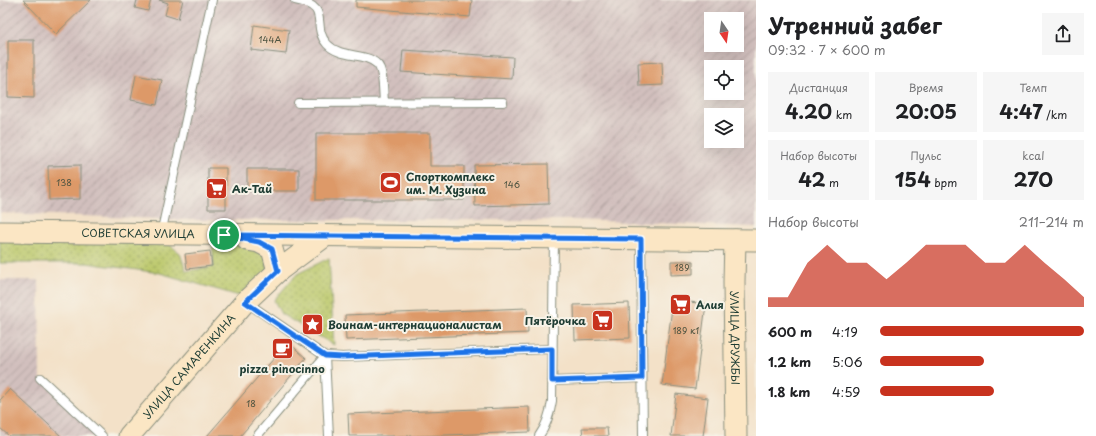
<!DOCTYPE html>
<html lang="ru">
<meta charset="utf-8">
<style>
:root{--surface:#fff;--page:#f6f6f6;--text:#202124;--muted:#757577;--accent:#c8321e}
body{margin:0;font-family:"Playpen Sans",sans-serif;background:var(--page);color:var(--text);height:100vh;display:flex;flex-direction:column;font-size:15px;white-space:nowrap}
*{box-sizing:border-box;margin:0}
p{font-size:13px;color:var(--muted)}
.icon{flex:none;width:22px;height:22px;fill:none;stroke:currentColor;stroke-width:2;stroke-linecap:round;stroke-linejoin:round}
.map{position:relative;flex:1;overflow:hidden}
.details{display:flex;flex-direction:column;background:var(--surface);width:340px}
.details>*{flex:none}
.needle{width:26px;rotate:167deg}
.fabs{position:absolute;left:704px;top:12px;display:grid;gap:8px}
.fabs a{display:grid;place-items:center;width:40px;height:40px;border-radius:0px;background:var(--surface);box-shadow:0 4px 16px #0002;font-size:20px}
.pin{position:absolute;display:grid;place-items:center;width:34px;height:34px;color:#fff;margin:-17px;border:2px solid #fff;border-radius:50%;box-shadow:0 1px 4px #0007}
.round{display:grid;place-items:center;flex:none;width:42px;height:42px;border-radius:0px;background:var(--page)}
.summary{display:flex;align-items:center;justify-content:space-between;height:68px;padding:0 12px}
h1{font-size:22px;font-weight:700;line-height:30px}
.metrics{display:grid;grid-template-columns:repeat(3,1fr);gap:6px;height:68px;padding:4px 12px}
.metrics div{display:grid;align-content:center;border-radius:0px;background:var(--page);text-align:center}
.metrics b{font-size:20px;font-weight:700}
.metrics small{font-size:11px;font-weight:400}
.metrics p{font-size:11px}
.chart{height:112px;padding:8px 12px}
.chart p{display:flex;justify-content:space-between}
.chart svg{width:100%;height:72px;margin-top:4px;fill:var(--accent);opacity:.7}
ul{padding:0 12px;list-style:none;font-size:13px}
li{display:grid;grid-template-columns:64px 48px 1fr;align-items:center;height:30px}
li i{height:10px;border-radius:5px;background:var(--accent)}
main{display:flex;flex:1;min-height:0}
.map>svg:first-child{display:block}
.industrial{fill:url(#industrial-furrows);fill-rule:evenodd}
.grass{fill:url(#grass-dots);stroke:#6d824f}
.building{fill:#dd9968}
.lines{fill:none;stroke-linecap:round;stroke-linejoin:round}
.lane-casing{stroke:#898f7e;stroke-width:10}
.secondary-casing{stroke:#898f7e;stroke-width:23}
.lane{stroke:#fff;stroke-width:8}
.secondary{stroke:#fbe6c4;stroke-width:21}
.route-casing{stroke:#fff;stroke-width:8}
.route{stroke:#1a73e8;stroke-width:5}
.labels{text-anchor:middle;stroke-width:4;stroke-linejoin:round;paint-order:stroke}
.number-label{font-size:9px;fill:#4e5441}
.poi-label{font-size:11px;font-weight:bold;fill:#1f3d34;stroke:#f7f3e8;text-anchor:start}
.street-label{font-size:11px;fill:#1f3d34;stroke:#f7f3e8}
</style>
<main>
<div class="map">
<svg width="756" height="436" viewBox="0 0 756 436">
<defs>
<pattern id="industrial-furrows" width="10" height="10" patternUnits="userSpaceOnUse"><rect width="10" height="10" fill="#d1bfbd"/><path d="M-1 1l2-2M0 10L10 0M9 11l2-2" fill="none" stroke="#a99c9a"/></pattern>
<pattern id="grass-dots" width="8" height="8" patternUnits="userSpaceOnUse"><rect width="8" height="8" fill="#bbc86a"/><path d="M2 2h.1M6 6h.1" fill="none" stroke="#97a458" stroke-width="1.8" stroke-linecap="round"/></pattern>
</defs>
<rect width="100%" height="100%" fill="#f7f3e8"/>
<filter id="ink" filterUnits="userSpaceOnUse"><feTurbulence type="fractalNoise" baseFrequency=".025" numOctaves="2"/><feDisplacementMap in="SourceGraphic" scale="8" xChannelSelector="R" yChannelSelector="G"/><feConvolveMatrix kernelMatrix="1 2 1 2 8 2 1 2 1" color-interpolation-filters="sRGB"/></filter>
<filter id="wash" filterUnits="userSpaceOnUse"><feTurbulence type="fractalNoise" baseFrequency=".012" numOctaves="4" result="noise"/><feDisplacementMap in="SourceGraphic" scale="16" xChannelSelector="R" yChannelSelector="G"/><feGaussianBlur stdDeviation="0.9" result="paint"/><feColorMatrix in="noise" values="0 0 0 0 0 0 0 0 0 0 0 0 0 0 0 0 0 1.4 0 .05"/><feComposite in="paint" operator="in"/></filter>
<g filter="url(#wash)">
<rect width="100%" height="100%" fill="#f3e1c8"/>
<path class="industrial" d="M0,0H756V227L576,220H190L0,213ZM711,19H737V45H711ZM711,67H737V93H711ZM711,115H737V141H711Z
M0,280H39L40,378L102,436H0Z"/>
<path class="grass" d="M0,235L161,238L180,253L186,271L214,267L212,242H230L265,253L268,270L239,296L160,273L86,263H0Z
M329,258L334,345L281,314L274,300L297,274Z"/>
<g id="blocks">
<path class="building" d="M23,0H91L56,34Z
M137,0H151L148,11L135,8Z
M159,0H183L178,19L165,15L168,3Z
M356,0H472L470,17L356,7Z
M254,25L289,30L286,54L251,50Z
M8,40H34V98L8,97Z
M403,50L513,57L512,79L401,72Z
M662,62L663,85L639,86L638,63Z
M136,75L162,80L157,105L131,100Z
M316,133H430V166H464V200H316Z
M548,164L549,204L475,206L474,165Z
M80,165V199L49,200L48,166Z
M208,168H226V209H208Z
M247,169H299V191H247Z
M210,251L212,266L187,269L185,254Z
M671,261H693V274L671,275Z
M673,300L706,304L695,389L662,385Z
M629,303L630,338L575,340L574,305Z
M527,308L528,333L346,340L345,315Z
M288,342L306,358L248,427L240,436H207Z
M10,389L61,436H9L0,428V400Z
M676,394L708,398L703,436H671Z
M529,407L530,432L418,436H349L348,414Z
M582,428H607L608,436H583Z"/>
</g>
</g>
<g filter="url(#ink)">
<use href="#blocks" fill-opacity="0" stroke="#898f7e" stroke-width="1"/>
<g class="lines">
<defs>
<path id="lane" d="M295,0C333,7 310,25 327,44C341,59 365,52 377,64C384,70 383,93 384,102
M298,103L503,102
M161,234L212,0
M641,240L643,436
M246,302L325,356L342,357L552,349
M325,356L329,436
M40,378L102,436
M552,381L642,378
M257,436L325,356
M539,436C547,425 550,414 552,401L554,238"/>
<g id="secondary">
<path id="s1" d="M0,232L756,240"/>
<path d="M247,240L259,242L272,249L278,271"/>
<path id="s2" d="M735,240L734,282L736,436"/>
<path id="s3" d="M129,436L245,302L278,271L325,236"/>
</g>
</defs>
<use href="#lane" class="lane-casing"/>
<use href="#secondary" class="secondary-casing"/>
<use href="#lane" class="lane"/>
<use href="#secondary" class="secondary"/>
</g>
</g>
<g class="lines" filter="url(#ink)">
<defs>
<path id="route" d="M224,235L641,239L642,378L552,381V349L342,357L325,356L245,302L278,271L272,249L259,242Z"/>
</defs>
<use href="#route" class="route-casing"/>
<use href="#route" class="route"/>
</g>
<defs>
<symbol id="stadium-square" viewBox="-11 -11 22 22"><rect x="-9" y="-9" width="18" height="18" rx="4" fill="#c8321e" stroke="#f7f3e8"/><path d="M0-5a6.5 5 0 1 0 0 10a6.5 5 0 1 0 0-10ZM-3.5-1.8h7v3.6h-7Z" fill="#fff"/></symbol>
<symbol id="supermarket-square" viewBox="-11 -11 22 22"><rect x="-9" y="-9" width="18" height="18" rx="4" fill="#c8321e" stroke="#f7f3e8"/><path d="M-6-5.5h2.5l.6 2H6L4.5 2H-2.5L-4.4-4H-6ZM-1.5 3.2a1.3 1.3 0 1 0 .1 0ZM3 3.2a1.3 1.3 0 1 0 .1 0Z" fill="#fff"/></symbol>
<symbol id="sight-square" viewBox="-11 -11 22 22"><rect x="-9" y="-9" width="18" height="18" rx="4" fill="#c8321e" stroke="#f7f3e8"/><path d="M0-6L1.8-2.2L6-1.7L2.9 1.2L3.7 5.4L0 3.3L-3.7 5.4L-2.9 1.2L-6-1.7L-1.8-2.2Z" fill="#fff"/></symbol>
<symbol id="cafe-square" viewBox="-11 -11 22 22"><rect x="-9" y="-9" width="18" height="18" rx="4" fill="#c8321e" stroke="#f7f3e8"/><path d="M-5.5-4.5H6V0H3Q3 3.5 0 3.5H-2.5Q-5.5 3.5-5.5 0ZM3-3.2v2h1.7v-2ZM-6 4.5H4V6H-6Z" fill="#fff"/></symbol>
</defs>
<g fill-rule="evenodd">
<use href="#stadium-square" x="378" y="170" width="25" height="25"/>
<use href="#supermarket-square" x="204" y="176" width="25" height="25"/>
<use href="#supermarket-square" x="668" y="292" width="25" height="25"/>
<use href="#supermarket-square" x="590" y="308" width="25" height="25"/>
<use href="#sight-square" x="300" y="312" width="25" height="25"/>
<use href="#cafe-square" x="270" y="336" width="25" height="25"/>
</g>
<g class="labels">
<g class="number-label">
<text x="270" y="43">144А</text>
<text x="64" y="186">138</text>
<text x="512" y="188">146</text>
<text x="682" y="271">189</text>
<text x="686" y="334">189 к1</text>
<text x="251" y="407">18</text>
</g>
<g class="poi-label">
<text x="406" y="181">Спорткомплекс<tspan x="406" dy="13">им. М. Хузина</tspan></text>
<text x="232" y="193">Ак-Тай</text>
<text x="696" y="309">Алия</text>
<text x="586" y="325" text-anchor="end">Пятёрочка</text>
<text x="328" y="329">Воинам-интернационалистам</text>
<text x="282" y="373" text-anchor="middle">pizza pinocinno</text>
</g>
<g class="street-label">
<text dy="4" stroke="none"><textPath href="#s1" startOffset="138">СОВЕТСКАЯ УЛИЦА</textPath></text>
<text dy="4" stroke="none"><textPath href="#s2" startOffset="98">УЛИЦА ДРУЖБЫ</textPath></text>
<text dy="4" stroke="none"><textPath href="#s3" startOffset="92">УЛИЦА САМАРЕНКИНА</textPath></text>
</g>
</g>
</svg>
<div class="fabs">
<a><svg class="needle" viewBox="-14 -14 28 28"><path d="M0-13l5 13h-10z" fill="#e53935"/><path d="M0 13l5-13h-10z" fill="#757577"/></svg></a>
<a><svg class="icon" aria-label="locate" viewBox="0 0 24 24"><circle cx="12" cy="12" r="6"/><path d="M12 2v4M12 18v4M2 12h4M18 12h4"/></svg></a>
<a><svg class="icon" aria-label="layers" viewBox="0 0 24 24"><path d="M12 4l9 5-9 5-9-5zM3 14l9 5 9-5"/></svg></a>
</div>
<div class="pin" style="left:224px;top:235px;background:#1e9e55"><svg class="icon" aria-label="arrive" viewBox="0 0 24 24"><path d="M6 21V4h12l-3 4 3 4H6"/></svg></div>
</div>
<section class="details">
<div class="summary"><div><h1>Утренний забег</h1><p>09:32 · 7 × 600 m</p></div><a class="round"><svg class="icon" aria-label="share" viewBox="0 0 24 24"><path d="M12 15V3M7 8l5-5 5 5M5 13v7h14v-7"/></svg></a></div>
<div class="metrics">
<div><p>Дистанция</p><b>4.20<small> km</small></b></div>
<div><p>Время</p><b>20:05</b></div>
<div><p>Темп</p><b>4:47<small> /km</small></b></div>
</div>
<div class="metrics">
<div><p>Набор высоты</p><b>42<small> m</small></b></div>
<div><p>Пульс</p><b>154<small> bpm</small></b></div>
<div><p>kcal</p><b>270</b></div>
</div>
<div class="chart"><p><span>Набор высоты</span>211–214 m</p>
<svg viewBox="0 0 160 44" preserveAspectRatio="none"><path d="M0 44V38L10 38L20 17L30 6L40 17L50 17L60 27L70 17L80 6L90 6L100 6L110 17L120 17L130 6L140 17L150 27L160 38V44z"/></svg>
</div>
<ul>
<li><b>600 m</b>4:19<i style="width:100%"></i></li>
<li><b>1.2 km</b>5:06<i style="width:51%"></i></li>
<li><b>1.8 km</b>4:59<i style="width:56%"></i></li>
</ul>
</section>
</main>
